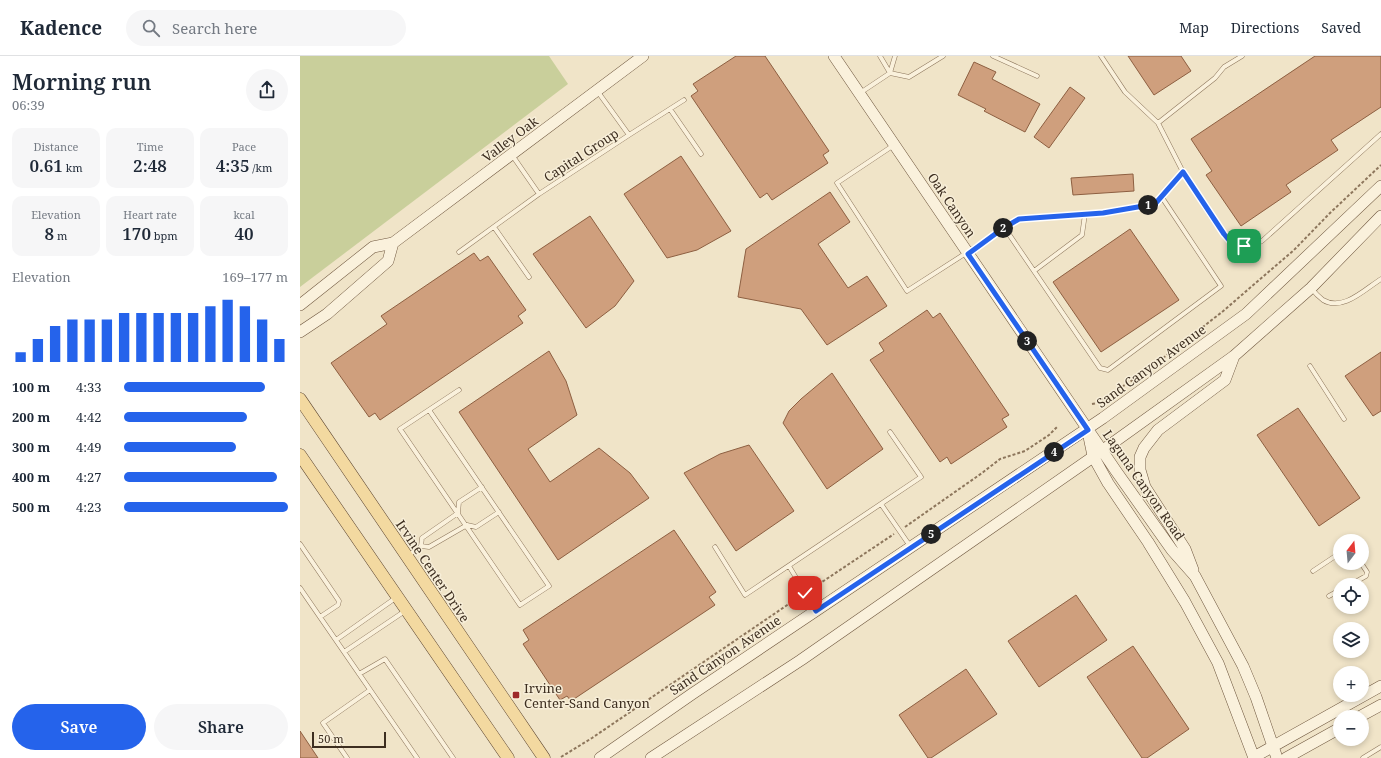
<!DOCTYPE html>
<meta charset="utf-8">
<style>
:root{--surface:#fff;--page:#f6f6f7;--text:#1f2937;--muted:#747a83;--line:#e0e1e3;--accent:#2563eb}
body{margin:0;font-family:"Noto Serif",serif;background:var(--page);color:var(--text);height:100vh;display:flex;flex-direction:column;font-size:15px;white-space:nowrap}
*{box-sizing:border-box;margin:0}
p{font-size:13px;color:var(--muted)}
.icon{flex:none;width:22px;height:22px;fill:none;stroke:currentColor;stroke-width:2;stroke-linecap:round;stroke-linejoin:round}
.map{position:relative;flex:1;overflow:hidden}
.panel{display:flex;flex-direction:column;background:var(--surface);width:300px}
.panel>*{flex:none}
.needle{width:26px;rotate:16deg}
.fabs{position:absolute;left:1033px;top:478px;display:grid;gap:8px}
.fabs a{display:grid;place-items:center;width:36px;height:36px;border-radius:50%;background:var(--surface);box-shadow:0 2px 6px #0003;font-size:20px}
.scale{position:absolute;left:12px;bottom:10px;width:74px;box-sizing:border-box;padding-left:4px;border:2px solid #3d2e20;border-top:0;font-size:11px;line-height:14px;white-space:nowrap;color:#3d2e20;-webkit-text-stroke:3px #f7eed8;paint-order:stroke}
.pin{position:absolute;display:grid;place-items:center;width:34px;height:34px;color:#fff;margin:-17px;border-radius:8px;box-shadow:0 2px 6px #0006}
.km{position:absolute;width:20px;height:20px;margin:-10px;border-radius:50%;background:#222;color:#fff;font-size:11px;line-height:20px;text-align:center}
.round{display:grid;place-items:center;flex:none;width:42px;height:42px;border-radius:21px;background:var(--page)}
.summary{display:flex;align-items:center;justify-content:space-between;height:68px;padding:0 12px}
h1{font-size:22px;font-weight:600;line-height:30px}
.stats{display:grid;grid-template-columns:repeat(3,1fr);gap:6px;height:68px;padding:4px 12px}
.stats div{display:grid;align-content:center;border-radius:10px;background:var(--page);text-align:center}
.stats b{font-size:17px;font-weight:600}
.stats small{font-size:11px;font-weight:400}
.stats p{font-size:11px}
.chart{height:112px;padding:8px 12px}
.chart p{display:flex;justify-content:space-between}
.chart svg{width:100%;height:72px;margin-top:4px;stroke:var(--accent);stroke-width:6}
.action{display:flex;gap:8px;margin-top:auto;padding:8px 12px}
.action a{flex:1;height:46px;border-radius:24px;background:var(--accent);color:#fff;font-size:16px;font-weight:600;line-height:46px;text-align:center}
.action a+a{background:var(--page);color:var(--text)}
ul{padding:0 12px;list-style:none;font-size:13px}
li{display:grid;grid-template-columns:64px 48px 1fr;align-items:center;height:30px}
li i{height:10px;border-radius:5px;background:var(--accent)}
header{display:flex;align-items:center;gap:24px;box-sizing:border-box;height:56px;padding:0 20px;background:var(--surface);border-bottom:1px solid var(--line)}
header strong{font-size:19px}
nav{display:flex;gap:22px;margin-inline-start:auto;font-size:14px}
.search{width:280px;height:36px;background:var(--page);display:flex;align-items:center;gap:10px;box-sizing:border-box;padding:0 14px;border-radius:22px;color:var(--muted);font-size:15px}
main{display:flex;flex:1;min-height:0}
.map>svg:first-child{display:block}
.green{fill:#c9cf9b}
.building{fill:#cf9f7d;stroke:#8d5f41}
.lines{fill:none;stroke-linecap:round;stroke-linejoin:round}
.lane-casing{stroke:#8d765c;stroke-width:5}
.secondary-casing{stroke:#6f573f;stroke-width:12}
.primary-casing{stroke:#5b4430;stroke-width:13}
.path{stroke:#8d765c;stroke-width:2;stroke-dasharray:3 2;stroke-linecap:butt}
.lane{stroke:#faf1dc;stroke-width:4}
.secondary{stroke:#faf1dc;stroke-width:11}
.primary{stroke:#f3d9a0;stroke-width:12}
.route-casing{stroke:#fff;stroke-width:8}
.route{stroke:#2563eb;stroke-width:5}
.poi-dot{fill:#9e2a2b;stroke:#f7eed8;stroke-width:1.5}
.labels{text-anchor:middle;stroke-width:3;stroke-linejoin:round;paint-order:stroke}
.street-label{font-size:13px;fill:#3d2e20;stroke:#f7eed8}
.poi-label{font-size:13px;fill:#3d2e20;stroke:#f7eed8;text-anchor:start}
</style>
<header>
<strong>Kadence</strong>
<div class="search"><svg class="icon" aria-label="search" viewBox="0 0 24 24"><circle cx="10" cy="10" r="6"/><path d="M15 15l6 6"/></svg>Search here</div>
<nav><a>Map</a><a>Directions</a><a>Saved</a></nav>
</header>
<main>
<section class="panel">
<div class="summary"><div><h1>Morning run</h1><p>06:39</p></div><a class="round"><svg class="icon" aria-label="share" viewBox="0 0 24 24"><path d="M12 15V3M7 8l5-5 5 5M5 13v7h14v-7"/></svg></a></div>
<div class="stats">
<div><p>Distance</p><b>0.61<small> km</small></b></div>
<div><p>Time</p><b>2:48</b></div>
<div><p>Pace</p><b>4:35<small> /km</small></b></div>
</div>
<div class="stats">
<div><p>Elevation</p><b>8<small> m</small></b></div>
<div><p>Heart rate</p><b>170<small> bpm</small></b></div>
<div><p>kcal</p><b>40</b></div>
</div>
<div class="chart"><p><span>Elevation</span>169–177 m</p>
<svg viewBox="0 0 160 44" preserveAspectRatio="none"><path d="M5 44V38M15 44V30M25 44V22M35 44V18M45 44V18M55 44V18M65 44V14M75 44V14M85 44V14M95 44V14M105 44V14M115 44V10M125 44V6M135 44V10M145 44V18M155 44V30"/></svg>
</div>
<ul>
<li><b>100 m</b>4:33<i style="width:86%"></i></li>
<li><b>200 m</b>4:42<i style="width:75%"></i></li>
<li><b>300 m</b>4:49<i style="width:68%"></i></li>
<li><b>400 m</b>4:27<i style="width:93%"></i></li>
<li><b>500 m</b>4:23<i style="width:100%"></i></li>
</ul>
<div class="action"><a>Save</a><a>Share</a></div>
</section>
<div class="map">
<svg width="1081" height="702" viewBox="0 0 1081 702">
<rect width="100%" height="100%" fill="#f0e4c8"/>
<path class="green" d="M0,0H249L268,28L0,231Z"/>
<path class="building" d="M436,0H465L529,95L523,99L528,107L472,144L467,137L460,142L391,40L398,35L393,28Z
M828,0H881L891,15L854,39Z
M1015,0H1081V51L1031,84L1038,94L986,129L991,136L941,170L906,119L912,115L891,83Z
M674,6L696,16L692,23L740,48L725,76L684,55L686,53L658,39Z
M770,31L785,42L749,92L734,81Z
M381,100L431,175L397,194L367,202L324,138Z
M833,118L834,135L773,139L771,122Z
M530,136L550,166L518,188L548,232L567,220L587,250L527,289L501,253L438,241L446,193Z
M290,160L334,225L315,250L286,272L233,198Z
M830,173L879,244L801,296L753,226Z
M174,197L180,205L188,200L226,254L218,260L223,267L80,364L75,357L69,361L31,307L87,268L81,260Z
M627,254L633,262L640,257L709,359L702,363L707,371L651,408L647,401L640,406L570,304L584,295L579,287Z
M249,295L266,325L277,359L228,393L250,426L299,392L330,417L349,442L258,504L159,356Z
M1081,296V355L1073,360L1045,320Z
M532,317L583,393L527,433L483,367L489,355L501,343Z
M998,352L1060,442L1019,470L957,379Z
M449,389L494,455L436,495L384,417L420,398Z
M374,474L416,536L409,541L415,549L271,645L267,640L260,644L223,588L229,584L223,574Z
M776,539L807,584L739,631L708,585Z
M833,590L889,673L847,702H842L787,621Z
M666,613L697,658L631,702H628L599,659Z
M0,675L18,702H0Z"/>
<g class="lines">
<defs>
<path id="lane" d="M580,0L590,17L609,21L643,0
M693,0L737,20
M560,37L590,17L595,0
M370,53L401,98
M858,67L915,22L924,11L942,0
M329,79L384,44
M594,89L537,127L607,235L719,163L803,157L855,148L883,116L858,67L825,36L801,0
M212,99L239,138L329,79L298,36
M883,116C892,130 919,177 930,185C941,191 951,192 962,185L1081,78
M194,171L229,221
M704,171L800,312L808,314L921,230L861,140
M159,196L239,138
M734,215L782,179L785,158
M1012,233C1015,237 1019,241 1023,244C1043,256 1065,233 1081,223
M1010,310L1044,363
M129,354L249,530L220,549L100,373L159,334
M581,448L610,490
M0,488L39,545L38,549L20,561
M121,490L122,482L158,457L159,446L182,431
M415,491L445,539L621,421L590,376
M109,499L121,490L129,491L167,469L176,471L199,456
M489,510L516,555
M1013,515L1040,497
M1050,529L1066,520L1067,516L1061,507
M0,532L117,702
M1029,540L1040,534
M36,584L97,541
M44,596L105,555
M59,618L85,603L153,702
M47,702L23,667L70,634
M1063,702L1081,691"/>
<path id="secondary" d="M534,0L816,415L872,494L895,520L943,610L956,641L977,702
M0,249L73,191L93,187L343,0
M0,276L27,258L88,205L93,187
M788,376L793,400L808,427L848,486L885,546L918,607L954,702
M893,514L885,493L845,431L840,414V401L844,392L858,374L925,324L934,300
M1059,661L1081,649
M954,701L1081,630
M300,702L392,638L803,362L946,258L1081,130
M351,702L501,604L803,394L934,300L1011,232L1081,160
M986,702L1040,672"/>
<path id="primary" d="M0,343L244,702
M0,399L208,702"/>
</defs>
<use href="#lane" class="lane-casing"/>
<use href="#secondary" class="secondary-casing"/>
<use href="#primary" class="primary-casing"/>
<path class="path" d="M792,348L797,347L845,316L922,256L994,194L1030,157L1081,109
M605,471L682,417L700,403L725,395L749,379L758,370
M510,534L594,478
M261,701L292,682L499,541"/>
<use href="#lane" class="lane"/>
<use href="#secondary" class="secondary"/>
<use href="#primary" class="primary"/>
</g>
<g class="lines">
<defs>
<path id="route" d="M505,537L516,555L788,374L668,198L702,173L719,163L803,157L855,148L883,116L924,178L929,184L944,190"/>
</defs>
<use href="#route" class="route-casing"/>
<use href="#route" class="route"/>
</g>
<rect class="poi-dot" x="212" y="635" width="8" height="8" rx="2"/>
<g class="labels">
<g class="street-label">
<text transform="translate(210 83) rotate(-37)" y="5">Valley Oak</text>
<text transform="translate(281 99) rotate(-33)" y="5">Capital Group</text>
<text transform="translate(652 149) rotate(56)" y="5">Oak Canyon</text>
<text transform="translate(851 310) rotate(-36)" y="5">Sand Canyon Avenue</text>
<text transform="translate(844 429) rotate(55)" y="5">Laguna Canyon Road</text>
<text transform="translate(133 515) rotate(56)" y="5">Irvine Center Drive</text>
<text transform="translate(425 599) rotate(-34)" y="5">Sand Canyon Avenue</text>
</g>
<g class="poi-label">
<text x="224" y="637">Irvine<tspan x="224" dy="15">Center-Sand Canyon</tspan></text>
</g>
</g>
</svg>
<div class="fabs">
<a><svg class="needle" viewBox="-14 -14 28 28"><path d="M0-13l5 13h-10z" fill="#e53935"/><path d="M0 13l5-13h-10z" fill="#747a83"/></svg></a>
<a><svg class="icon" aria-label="locate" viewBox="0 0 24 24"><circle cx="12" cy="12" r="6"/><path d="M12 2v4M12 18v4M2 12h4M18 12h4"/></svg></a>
<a><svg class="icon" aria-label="layers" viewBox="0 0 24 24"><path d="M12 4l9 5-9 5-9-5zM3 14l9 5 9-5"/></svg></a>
<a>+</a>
<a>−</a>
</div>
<div class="scale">50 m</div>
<div class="pin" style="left:944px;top:190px;background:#1e9e55"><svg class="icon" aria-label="arrive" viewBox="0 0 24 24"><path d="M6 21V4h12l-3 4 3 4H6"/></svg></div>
<div class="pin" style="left:505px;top:537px;background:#d93025"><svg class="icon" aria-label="check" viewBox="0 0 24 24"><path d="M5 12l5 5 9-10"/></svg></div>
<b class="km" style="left:848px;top:149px">1</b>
<b class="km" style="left:703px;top:172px">2</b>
<b class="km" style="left:727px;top:285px">3</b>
<b class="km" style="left:754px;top:396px">4</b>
<b class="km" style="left:631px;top:478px">5</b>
</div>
</main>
